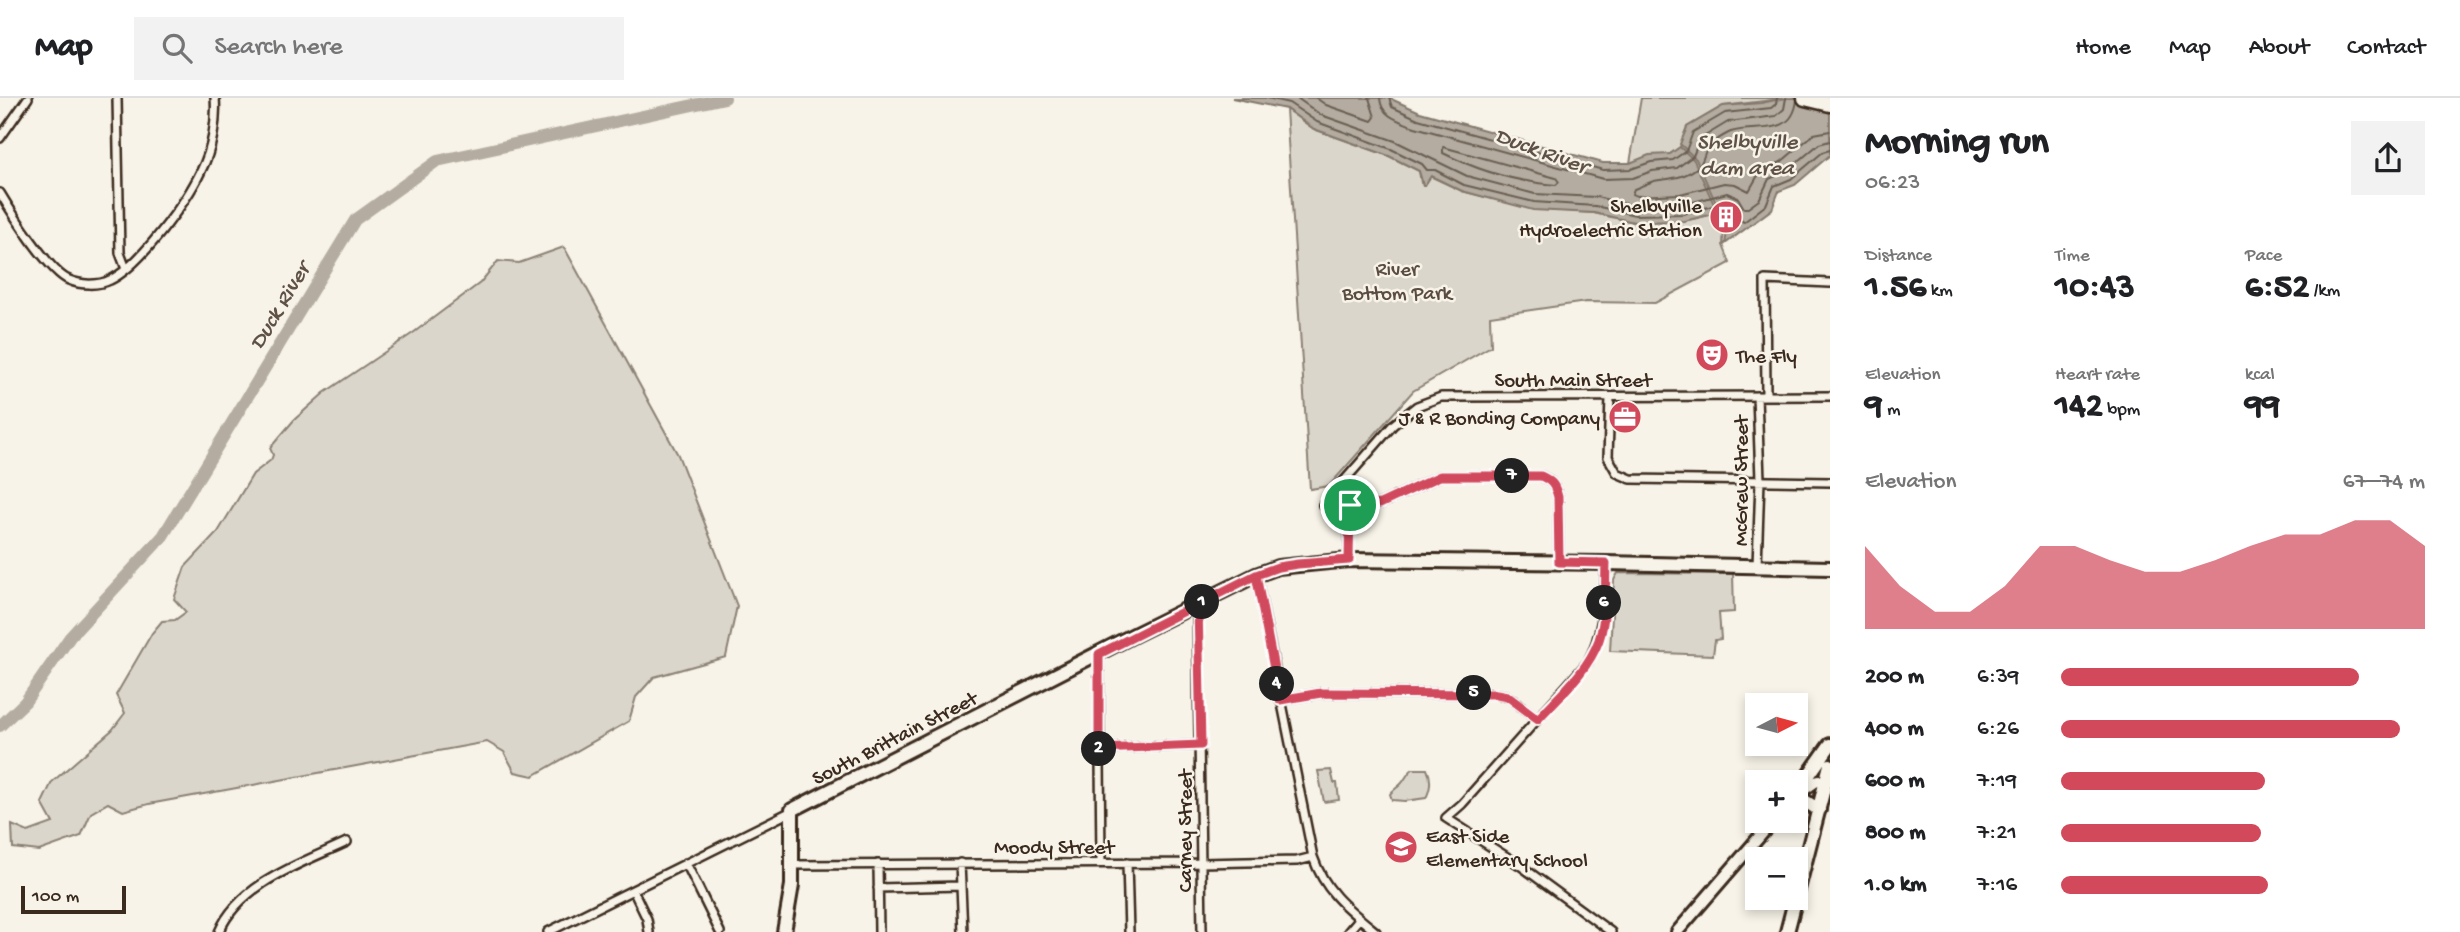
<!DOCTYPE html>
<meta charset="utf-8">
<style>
:root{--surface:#fff;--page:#f2f2f2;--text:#202124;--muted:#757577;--line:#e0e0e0;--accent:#d1495b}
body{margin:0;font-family:"Gochi Hand",sans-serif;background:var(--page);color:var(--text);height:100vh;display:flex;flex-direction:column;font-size:26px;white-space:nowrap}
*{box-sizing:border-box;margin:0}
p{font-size:23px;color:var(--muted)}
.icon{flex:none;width:38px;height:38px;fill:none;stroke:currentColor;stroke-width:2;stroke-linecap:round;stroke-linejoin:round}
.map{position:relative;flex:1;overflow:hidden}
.sheet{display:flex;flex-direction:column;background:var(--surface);width:630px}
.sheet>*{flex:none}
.needle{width:46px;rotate:84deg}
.controls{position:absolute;left:1745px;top:595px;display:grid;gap:14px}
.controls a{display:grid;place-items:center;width:63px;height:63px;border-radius:0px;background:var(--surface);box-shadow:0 4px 10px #0003;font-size:35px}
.scale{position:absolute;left:21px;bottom:18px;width:105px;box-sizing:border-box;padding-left:7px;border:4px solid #3b2a1e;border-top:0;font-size:19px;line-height:24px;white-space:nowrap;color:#3b2a1e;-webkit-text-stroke:5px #f7f3e8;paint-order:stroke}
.pin{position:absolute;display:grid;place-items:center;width:60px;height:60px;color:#fff;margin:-30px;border:4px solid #fff;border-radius:50%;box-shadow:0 2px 7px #0007}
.km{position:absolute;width:35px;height:35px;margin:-18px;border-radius:50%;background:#222;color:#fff;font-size:19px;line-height:35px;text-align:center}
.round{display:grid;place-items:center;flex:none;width:74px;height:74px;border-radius:0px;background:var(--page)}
.summary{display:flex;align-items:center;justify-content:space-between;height:119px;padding:0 35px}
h1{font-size:38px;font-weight:700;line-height:52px}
.stats{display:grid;grid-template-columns:repeat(3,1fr);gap:10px;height:119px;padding:7px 35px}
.stats div{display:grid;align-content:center}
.stats b{font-size:35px;font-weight:700}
.stats small{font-size:19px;font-weight:400}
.stats p{font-size:19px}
.chart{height:196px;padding:14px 35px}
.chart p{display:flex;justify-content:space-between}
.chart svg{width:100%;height:126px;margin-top:7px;fill:var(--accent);opacity:.7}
ul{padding:0 35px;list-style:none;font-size:23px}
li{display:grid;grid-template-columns:112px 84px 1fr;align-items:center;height:52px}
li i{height:18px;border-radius:9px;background:var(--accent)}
header{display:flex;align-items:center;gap:42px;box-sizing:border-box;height:98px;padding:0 35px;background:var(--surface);border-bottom:2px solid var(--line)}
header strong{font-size:33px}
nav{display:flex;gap:38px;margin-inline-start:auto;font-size:24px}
.search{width:490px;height:63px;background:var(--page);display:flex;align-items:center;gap:18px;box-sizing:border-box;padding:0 24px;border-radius:0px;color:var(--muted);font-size:26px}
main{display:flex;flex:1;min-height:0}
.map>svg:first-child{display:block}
.green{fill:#dbd6cb;stroke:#8b8074;stroke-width:2}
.water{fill:#b4aca0;stroke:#84786c;stroke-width:2}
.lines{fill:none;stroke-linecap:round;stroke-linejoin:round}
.shore{stroke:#6b5e52;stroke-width:2}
.river{stroke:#b4aca0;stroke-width:12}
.street-casing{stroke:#3b2a1e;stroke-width:12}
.secondary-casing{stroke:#3b2a1e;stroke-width:16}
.primary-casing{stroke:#3b2a1e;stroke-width:18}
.highway-casing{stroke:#3b2a1e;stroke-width:19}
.street{stroke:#f7f3e8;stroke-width:7}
.secondary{stroke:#f7f3e8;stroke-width:10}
.primary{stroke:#f7f3e8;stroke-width:12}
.highway{stroke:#f7f3e8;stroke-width:14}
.route-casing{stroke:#fff;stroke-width:14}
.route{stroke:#d1495b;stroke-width:9}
.labels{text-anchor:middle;stroke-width:5;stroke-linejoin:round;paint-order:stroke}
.poi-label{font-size:21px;fill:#3b2a1e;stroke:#f7f3e8;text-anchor:end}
.park-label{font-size:21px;fill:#5b4c41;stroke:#f7f3e8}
.street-label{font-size:21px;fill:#3b2a1e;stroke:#f7f3e8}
.water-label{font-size:23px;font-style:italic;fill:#5f5145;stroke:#f7f3e8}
</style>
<header>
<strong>Map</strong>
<div class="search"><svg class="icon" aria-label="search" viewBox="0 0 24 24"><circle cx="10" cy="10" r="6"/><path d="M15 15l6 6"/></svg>Search here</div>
<nav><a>Home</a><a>Map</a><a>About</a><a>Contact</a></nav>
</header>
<main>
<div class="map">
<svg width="1830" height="834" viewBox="0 0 1830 834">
<rect width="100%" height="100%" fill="#f7f3e8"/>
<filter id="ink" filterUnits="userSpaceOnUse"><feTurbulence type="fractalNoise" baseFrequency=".0143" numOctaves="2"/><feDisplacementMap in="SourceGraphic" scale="14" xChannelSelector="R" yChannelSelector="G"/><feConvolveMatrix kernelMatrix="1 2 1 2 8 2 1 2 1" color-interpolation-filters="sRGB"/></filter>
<g filter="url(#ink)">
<path class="green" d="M1641,0H1778L1781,1L1723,8L1687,29L1680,49L1670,56L1630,65Z
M1286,11L1314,31L1389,58L1419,73L1421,85L1425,87L1430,78L1462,93L1533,111L1594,115L1634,124L1684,123L1718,115L1724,128L1723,147L1730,165L1655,205L1586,204L1490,218L1491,248L1413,293L1329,388L1310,391Z
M564,149L678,357L737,508L726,559L654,579L636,599L629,623L533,678L515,674L504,654L487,644L149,706L123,713L108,705L91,715L81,738L39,753L13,750L12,727L28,734L53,725L42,705L52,684L112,632L125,615L116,597L152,535L162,523L175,522L186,514L174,501L185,469L218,434L253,376L271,362L273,357L270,350L294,322L324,295L413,235L480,185L498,163L519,165Z
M1618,475L1733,476L1734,514L1719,515L1721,541L1715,542L1713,557L1610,553L1614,482Z
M1413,671H1427C1432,681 1431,690 1426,700L1405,703L1392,702L1390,696C1393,692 1397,690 1401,686C1406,681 1407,675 1413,671Z
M1331,672L1334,685H1337L1339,702L1324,704L1318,673Z"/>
<path class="water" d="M1232,0H1389L1420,14L1603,65H1630L1649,57L1670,56L1680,49L1694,62L1718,115L1684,123L1634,124L1594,115L1533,112L1462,93L1431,78L1425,87H1423L1419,73L1389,58L1314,31L1286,11Z
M1786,0H1830V57L1795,87L1779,93L1772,111L1725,146L1728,127L1733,124L1727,111L1720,114L1696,61L1680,46L1687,29L1723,8L1761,5Z"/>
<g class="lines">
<path class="shore" d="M1267,0L1289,5L1317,24L1391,51L1422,66L1427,72H1435L1464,87L1534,104L1595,108L1635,117L1683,116L1727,104L1733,107L1740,122L1744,124L1766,107L1774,88L1791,81L1823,54L1830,52
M1297,0L1321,17L1395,43L1467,78L1535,96L1596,99L1636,108L1682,107L1727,95L1738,100L1744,110H1748L1759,102L1769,81L1787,73L1819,46L1830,43
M1316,0L1326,7L1372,23L1375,19L1369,0
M1380,0C1381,19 1400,23 1415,29L1603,81L1633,80L1652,73L1677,70L1693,58L1700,41L1728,24L1776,18L1784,11L1786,0
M1389,0L1392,9L1418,21L1603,72L1631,71L1651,64L1673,62L1686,53L1693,34L1725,15L1771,10L1776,6L1777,0
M1797,2C1792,42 1755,25 1731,34C1726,36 1712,44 1708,49C1704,54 1704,62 1699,68C1684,81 1671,80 1654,83C1647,85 1640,89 1634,91L1632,96L1637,98L1680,96L1724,85L1735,86L1749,93L1757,79L1764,72L1781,64L1814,36L1830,33
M1443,49L1556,80L1559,84L1556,87C1517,84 1477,72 1443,55Z"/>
<path class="river" d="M0,628L25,604L70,539L163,438L355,122L437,63L725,0"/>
<defs>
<path id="street" d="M117,0L120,155L126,171
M0,40L28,0
M0,95C12,115 50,175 69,182C80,187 98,188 110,182C140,168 187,103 201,73C212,52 217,23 215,0
M1766,297L1765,182L1830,185
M1757,298L1760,382L1757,468
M1610,299L1608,359L1617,375L1631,381L1830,384
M1349,380V462
M1323,407L1393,327L1417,308L1441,299L1830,298
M1350,407L1380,406L1440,378H1541C1552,383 1555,387 1558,399L1559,464
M1606,465C1604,502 1605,530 1588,564L1462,706L1446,720L1521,768L1611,834
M1256,477L1313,759C1325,794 1348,811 1376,834
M1197,506L1202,834
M1099,556L1101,765
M1280,602L1321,595L1497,596L1507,598L1538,621
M1099,651L1201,647
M686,765L720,834
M960,765L963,834
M1127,765L1129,834
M878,766L879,834
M794,767L1201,765L1297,763L1313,759
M878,790L961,788
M633,792L647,821L649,834
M219,834C240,785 302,765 347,744
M548,834L792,713
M1348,834L1359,821"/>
<path id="secondary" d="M1797,697L1815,684L1827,681
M1677,834L1773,723"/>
<path id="primary" d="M1796,695L1830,647
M1796,703H1805L1819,712
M784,834L792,787V712L1134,537L1256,477L1278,469L1349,462L1606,465L1830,470
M1787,834L1830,667"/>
<path id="highway" d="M1805,0L1830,6"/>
</defs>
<use href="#street" class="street-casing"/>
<use href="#secondary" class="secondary-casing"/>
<use href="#primary" class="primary-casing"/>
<use href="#highway" class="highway-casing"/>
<use href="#street" class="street"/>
<use href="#secondary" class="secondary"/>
<use href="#primary" class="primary"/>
<use href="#highway" class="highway"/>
</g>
</g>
<g class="lines" filter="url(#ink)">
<defs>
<path id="route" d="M1350,407L1349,462L1298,466L1278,469L1256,477L1099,556V651L1201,647L1198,506L1256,477L1280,602L1321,595L1497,596L1507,598L1538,621C1560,597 1588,573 1599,542C1607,518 1605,489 1606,465L1559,464L1558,399C1555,387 1552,383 1541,378H1440L1380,406L1350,407"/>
</defs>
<use href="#route" class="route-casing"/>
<use href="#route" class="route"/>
</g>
<defs>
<symbol id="building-disc" viewBox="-11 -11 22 22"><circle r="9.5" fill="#d1495b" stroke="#f7f3e8"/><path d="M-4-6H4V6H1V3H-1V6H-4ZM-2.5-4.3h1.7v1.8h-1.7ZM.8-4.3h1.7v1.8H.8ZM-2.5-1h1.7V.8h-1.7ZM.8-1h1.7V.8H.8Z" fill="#fff"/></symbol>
<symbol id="theatre-disc" viewBox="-11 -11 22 22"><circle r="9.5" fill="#d1495b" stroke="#f7f3e8"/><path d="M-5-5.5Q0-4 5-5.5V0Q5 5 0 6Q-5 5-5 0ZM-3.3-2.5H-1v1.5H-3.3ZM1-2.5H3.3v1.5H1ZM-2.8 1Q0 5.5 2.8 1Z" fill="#fff"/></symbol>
<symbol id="office-disc" viewBox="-11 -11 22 22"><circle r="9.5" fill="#d1495b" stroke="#f7f3e8"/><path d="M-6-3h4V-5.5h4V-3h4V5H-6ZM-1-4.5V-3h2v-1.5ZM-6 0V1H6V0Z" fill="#fff"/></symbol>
<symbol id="school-disc" viewBox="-11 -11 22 22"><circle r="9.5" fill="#d1495b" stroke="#f7f3e8"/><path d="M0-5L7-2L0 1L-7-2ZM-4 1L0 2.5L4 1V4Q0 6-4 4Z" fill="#fff"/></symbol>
</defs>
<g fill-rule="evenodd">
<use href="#building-disc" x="1707" y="100" width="38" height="38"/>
<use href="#theatre-disc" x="1693" y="238" width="38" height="38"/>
<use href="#office-disc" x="1606" y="300" width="38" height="38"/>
<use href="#school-disc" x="1382" y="730" width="38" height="38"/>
</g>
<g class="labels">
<g class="poi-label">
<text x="1702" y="114">Shelbyville<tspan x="1702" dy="24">Hydroelectric Station</tspan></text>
<text x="1736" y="264" text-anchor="start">The Fly</text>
<text x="1600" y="326">J &amp; R Bonding Company</text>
<text x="1426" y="744" text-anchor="start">East Side<tspan x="1426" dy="24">Elementary School</tspan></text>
</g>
<g class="park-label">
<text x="1397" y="177">River<tspan x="1397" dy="24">Bottom Park</tspan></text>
</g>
<g class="street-label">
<text x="1573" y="288">South Main Street</text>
<text transform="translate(1740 383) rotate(-90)" y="7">McGrew Street</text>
<text transform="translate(894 639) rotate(-27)" y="7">South Brittain Street</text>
<text transform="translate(1184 733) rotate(-90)" y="7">Carney Street</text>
<text x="1054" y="755">Moody Street</text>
</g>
<g class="water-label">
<text x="1747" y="50">Shelbyville<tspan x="1747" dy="26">dam area</tspan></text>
<text transform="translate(1542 51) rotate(20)" y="8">Duck River</text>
<text transform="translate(278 207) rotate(-59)" y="8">Duck River</text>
</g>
</g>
</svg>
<div class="controls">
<a><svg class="needle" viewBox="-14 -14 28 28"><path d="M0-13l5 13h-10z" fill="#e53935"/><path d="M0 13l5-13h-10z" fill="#757577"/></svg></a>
<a>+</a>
<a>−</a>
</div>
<div class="scale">100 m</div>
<div class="pin" style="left:1350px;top:407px;background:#1e9e55"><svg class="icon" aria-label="arrive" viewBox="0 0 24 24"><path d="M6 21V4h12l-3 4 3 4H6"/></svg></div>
<b class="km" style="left:1202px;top:504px">1</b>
<b class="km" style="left:1099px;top:651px">2</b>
<b class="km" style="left:1277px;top:586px">4</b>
<b class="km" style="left:1474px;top:595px">5</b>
<b class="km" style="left:1604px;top:505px">6</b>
<b class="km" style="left:1512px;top:378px">7</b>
</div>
<section class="sheet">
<div class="summary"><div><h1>Morning run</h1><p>06:23</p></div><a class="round"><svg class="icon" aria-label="share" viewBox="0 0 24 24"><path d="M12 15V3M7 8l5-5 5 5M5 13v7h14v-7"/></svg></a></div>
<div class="stats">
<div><p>Distance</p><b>1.56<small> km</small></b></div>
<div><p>Time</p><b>10:43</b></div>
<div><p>Pace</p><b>6:52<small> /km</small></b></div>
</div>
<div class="stats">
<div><p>Elevation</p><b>9<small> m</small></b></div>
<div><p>Heart rate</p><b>142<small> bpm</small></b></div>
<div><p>kcal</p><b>99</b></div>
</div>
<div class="chart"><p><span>Elevation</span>67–74 m</p>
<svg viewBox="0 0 160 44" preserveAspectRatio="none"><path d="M0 44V15L10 29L20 38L30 38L40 29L50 15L60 15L70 20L80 24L90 24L100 20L110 15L120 11L130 11L140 6L150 6L160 15V44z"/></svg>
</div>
<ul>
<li><b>200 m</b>6:39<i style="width:82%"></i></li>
<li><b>400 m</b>6:26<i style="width:93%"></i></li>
<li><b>600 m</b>7:19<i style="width:56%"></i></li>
<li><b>800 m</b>7:21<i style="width:55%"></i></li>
<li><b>1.0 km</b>7:16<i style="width:57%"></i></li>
</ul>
</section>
</main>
